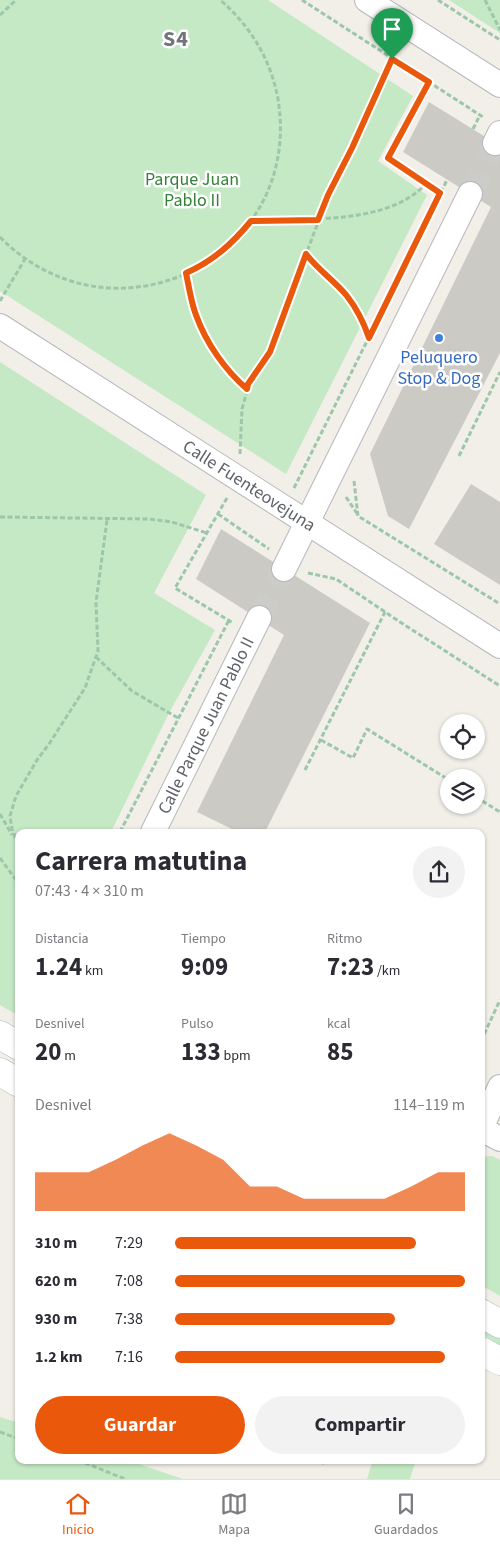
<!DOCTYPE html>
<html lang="es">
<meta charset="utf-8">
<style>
:root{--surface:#fff;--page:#f2f2f3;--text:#2b2b33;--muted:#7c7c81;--line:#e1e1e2;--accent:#ea580c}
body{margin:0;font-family:"Source Sans 3",sans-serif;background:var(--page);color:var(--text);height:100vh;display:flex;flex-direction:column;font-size:19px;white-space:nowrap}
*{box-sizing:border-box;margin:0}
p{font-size:16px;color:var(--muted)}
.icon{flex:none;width:28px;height:28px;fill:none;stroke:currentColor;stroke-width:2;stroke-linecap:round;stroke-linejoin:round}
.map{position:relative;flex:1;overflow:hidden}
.drawer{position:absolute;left:15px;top:829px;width:470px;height:635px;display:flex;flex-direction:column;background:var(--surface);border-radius:10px;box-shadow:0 1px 4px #0004}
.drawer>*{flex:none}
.fabs{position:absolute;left:440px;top:714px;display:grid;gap:10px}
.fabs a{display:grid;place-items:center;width:45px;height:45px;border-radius:50%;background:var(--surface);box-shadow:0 1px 4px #0004;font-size:25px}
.pin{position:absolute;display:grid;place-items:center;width:42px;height:42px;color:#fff;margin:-51px -21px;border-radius:50% 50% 50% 0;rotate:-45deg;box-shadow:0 0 5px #0007}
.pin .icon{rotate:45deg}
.round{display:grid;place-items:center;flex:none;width:52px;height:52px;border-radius:26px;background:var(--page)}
.headline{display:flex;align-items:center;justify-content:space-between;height:85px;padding:0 20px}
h1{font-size:28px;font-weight:700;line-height:38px}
.figures{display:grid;grid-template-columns:repeat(3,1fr);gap:8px;height:85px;padding:5px 20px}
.figures div{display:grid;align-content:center}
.figures b{font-size:25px;font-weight:700}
.figures small{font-size:14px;font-weight:400}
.figures p{font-size:14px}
.chart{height:140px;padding:10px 20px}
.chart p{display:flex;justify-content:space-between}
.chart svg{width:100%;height:90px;margin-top:5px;fill:var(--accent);opacity:.7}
.button{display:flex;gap:10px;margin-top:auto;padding:10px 20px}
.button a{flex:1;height:58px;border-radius:30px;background:var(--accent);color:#fff;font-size:20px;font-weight:700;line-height:58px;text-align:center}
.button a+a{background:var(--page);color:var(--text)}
ul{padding:0 20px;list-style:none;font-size:16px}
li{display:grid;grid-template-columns:80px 60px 1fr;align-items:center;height:38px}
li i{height:12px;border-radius:6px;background:var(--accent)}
.menu{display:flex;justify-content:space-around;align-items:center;height:70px;border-top:1px solid var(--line);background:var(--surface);font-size:14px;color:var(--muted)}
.menu a{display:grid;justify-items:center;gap:2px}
.menu .on{color:var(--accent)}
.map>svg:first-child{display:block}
.green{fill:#c5e8c5}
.building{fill:#cccac5}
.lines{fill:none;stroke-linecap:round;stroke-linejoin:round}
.street-tunnel{stroke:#ccccc8;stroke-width:24;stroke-dasharray:24 12;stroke-linecap:butt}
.street-casing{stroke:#b5b8bc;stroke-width:26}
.secondary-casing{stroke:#b6babf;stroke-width:29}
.path{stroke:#9cc7a9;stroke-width:3;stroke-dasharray:5 2.5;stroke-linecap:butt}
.street{stroke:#fff;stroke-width:24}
.secondary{stroke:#fff;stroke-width:28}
.route-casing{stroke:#fff;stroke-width:10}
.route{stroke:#ea580c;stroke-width:6}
.shop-dot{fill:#3f7fe0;stroke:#fff;stroke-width:2}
.labels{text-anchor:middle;stroke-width:5;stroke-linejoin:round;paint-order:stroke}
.park-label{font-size:18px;fill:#348238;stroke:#fff}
.shop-label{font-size:18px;fill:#366cbe;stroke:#fff}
.street-label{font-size:18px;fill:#5f6368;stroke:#fff}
.district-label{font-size:22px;font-weight:bold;letter-spacing:1px;fill:#70757a;stroke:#fff}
</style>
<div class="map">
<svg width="500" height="1479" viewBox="0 0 500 1479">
<rect width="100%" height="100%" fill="#f1efe8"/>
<path class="green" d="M0,0H268L413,96L378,161L427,195L286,474L0,291Z
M449,0H500V33Z
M0,362L206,495L154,593L215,630L169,713L111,832H19V1016L0,1005Z
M492,1156L500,1160V1296L481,1285V1157Z
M481,1326L500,1337V1345L481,1334Z
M0,1417L19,1423V1460H127L183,1479H0Z
M373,1460H416L410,1479H367Z"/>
<path class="building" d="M429,102L500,146V353L409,529L388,516L370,454L491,207L403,152Z
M471,484L500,502V585L434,544Z
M221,529L370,623L265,832H238L197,812L284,635L196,579Z
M312,1460H326L324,1465Z"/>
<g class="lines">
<path class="street-tunnel" d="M470,194L495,143
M259,618L284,569"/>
<defs>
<g id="street">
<path d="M367,0L500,85"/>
<path d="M495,143L500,133"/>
<path id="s1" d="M0,326L500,646"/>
<path d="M284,569L470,194"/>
<path id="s2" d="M153,832L259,618"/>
<path d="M481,1128L500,1087"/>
<path d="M481,1129L500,1139"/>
</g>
<path id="secondary" d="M0,1035L19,1046
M0,1072L19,1083
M481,1313L500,1324
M481,1351L500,1361"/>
</defs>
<use href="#street" class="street-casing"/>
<use href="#secondary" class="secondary-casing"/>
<path class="path" d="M302,0L483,117
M438,0L500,40
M485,0L500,30
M0,15L16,0
M429,81L388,158L440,193
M473,129L480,115
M251,221C265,222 279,220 293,220C337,218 393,218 426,184
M0,237C113,352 304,259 278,99C271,60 250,25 220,0
M306,254C318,270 335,281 347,296C357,308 364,322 369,337
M186,273C189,287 191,302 196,315C206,343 225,369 247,389
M0,301L25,259
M240,454L242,409L249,384L270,352L328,195L352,148L392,59
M459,456L500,372
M354,481L358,516L500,604
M294,488L447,180
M346,497L358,515
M227,498L175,588L233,623
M218,514L269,549
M0,517L149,519L172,522L207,533
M308,573L336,579L400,622L500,686
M96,657L132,691L178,718
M321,740L353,758L367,729L449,780
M305,770L385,612
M476,797L500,812
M0,814L12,835
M120,832L229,620
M18,845L12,829L10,816L16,796L37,760L49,744L85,688L98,651L96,602L107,520
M0,858L19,884
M481,1041L500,1000
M0,1432L19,1439
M78,1460L125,1479"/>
<use href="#street" class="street"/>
<use href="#secondary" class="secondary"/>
</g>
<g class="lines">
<defs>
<path id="route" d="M392,59L429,82L388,158L440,193L369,338C364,323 357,309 347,296C335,281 318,270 306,254L270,352L248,384L247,389C225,370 206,343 196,315C191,302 189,287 186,273C213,261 232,244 251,221L318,220L328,195L352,148Z"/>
</defs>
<use href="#route" class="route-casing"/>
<use href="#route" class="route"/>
</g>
<circle class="shop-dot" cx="439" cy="338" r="5"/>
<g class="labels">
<g class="park-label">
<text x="192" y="185">Parque Juan<tspan x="192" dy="21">Pablo II</tspan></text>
</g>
<g class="shop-label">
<text x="439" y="363">Peluquero<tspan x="439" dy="21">Stop &amp; Dog</tspan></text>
</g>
<g class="street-label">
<text dy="6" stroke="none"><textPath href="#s1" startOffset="296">Calle Fuenteovejuna</textPath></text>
<text dy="6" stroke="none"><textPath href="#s2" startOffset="119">Calle Parque Juan Pablo II</textPath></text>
</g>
<g class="district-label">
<text x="176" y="46">S4</text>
</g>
</g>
</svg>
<div class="fabs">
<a><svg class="icon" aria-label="locate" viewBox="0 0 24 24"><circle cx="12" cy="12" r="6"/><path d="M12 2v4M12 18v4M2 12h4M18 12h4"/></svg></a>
<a><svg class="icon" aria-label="layers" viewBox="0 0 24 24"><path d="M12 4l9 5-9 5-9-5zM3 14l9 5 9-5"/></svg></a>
</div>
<div class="pin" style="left:392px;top:59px;background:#1e9e55"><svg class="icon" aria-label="arrive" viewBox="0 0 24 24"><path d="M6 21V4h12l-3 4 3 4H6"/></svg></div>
<section class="drawer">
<div class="headline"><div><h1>Carrera matutina</h1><p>07:43 · 4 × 310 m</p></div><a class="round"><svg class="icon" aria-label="share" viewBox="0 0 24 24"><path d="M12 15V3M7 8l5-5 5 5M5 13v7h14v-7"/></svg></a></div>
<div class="figures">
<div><p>Distancia</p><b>1.24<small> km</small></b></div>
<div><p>Tiempo</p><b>9:09</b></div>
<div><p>Ritmo</p><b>7:23<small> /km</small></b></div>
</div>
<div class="figures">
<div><p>Desnivel</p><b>20<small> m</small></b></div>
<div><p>Pulso</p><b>133<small> bpm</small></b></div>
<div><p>kcal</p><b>85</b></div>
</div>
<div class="chart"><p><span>Desnivel</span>114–119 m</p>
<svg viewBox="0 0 160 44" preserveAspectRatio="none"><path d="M0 44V25L10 25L20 25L30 19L40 12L50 6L60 12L70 19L80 32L90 32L100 38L110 38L120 38L130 38L140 32L150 25L160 25V44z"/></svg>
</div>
<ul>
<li><b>310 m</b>7:29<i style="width:83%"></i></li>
<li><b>620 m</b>7:08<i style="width:100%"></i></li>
<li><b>930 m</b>7:38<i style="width:76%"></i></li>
<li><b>1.2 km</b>7:16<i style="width:93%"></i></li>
</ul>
<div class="button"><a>Guardar</a><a>Compartir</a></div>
</section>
</div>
<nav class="menu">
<a class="on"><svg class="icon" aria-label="home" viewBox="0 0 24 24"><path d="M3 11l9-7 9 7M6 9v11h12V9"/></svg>Inicio</a>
<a><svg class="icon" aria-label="map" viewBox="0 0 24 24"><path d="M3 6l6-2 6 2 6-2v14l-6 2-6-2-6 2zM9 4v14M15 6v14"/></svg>Mapa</a>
<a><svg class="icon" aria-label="saved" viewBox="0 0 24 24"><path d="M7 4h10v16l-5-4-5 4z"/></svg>Guardados</a>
</nav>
